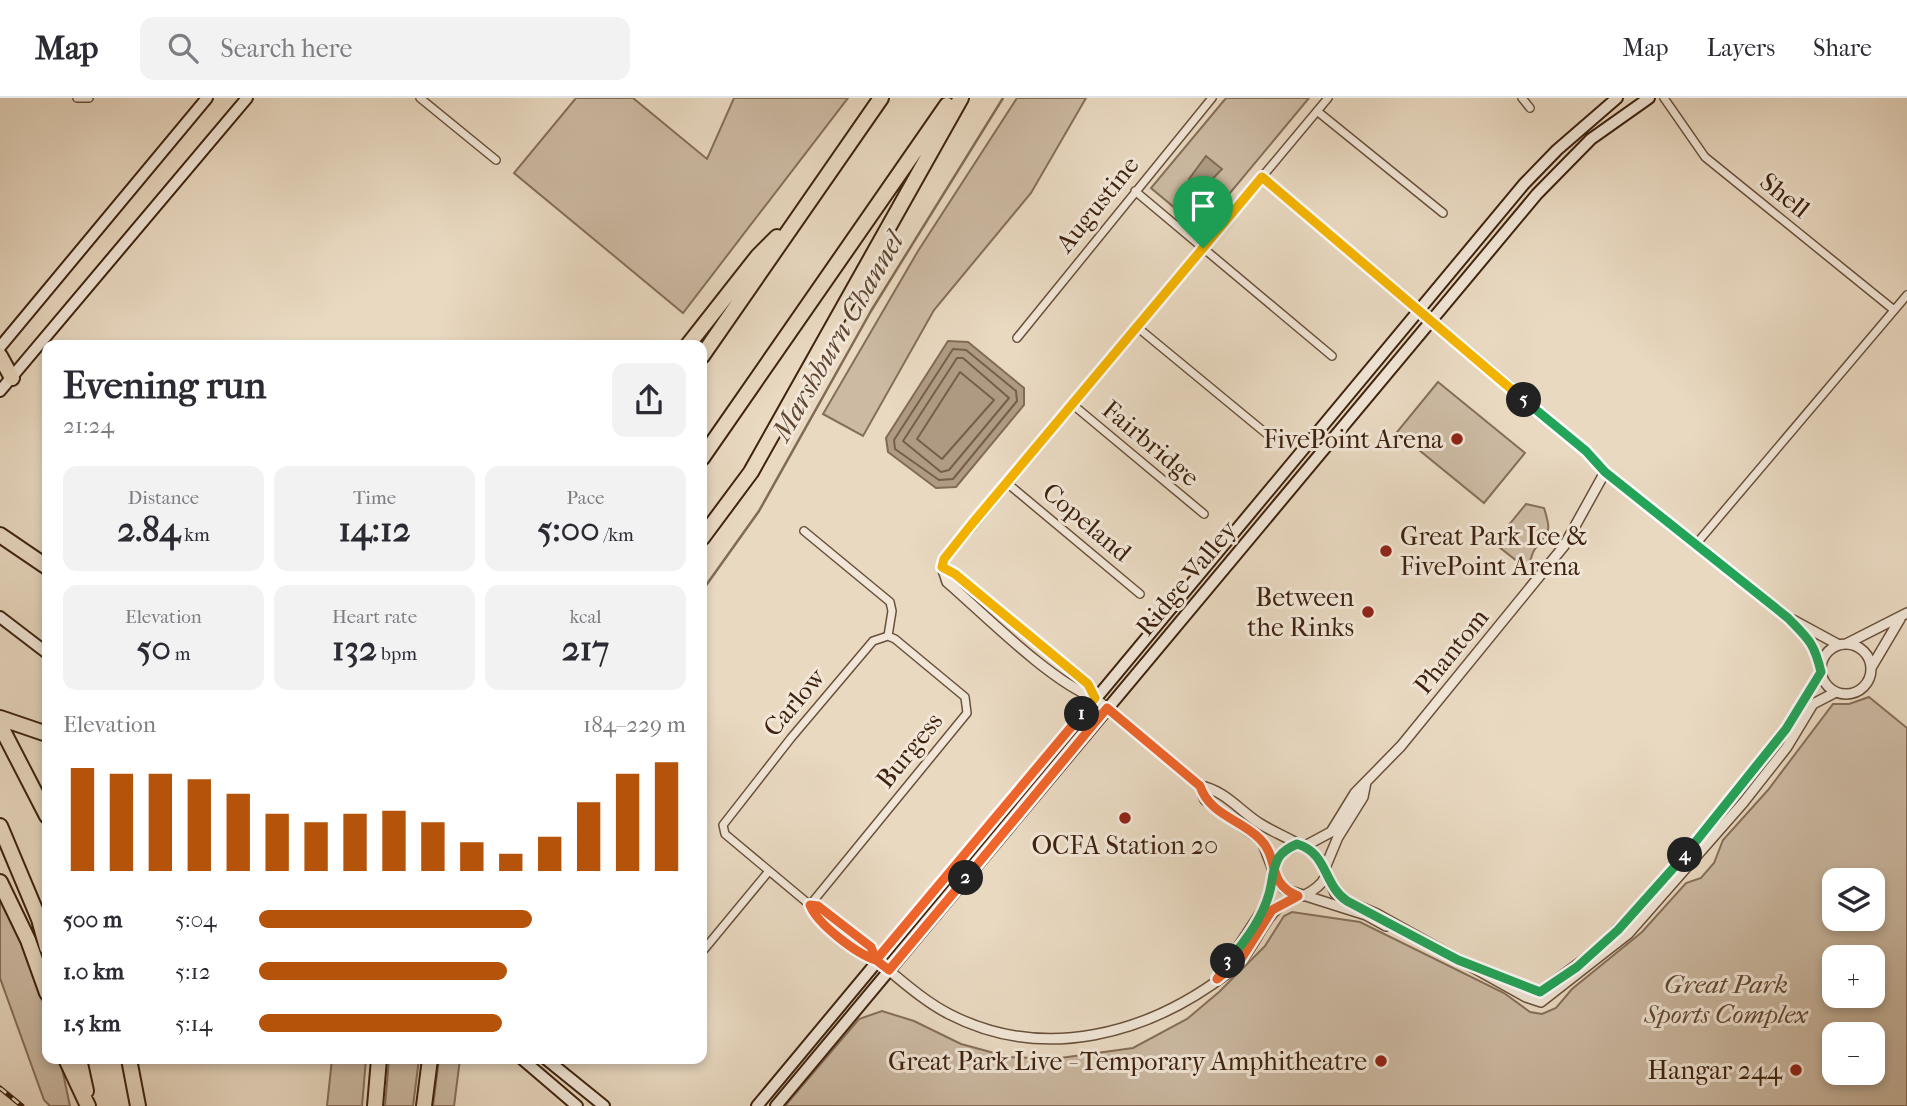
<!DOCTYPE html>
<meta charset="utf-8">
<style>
:root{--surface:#fff;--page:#f2f2f3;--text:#2b2b33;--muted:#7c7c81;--line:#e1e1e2;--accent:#b45309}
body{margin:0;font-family:"IM FELL French Canon",serif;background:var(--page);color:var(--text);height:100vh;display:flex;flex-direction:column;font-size:26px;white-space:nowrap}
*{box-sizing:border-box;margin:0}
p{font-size:23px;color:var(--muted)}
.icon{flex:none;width:38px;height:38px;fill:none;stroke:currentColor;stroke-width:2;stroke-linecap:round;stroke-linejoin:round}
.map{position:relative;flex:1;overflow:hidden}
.drawer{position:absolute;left:42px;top:242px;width:665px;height:724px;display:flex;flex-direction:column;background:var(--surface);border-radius:14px;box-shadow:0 4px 10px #0003}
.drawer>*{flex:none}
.controls{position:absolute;left:1822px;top:770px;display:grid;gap:14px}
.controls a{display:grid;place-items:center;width:63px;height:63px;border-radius:14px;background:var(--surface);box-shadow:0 4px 10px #0003;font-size:35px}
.pin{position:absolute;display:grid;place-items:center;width:60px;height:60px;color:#fff;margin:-72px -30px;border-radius:50% 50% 50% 0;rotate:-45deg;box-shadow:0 0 7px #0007}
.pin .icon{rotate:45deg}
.km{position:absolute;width:35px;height:35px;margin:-18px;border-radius:50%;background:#222;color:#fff;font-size:19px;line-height:35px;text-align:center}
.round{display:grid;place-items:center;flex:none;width:74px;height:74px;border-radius:14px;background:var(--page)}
.overview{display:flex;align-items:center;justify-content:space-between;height:119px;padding:0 21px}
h1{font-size:38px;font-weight:800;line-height:52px}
.metrics{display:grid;grid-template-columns:repeat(3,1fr);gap:10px;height:119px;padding:7px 21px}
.metrics div{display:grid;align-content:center;border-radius:14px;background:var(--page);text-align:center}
.metrics b{font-size:35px;font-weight:800}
.metrics small{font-size:19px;font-weight:400}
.metrics p{font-size:19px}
.chart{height:196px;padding:14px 21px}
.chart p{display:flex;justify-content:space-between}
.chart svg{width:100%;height:126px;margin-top:7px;stroke:var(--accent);stroke-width:6}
ul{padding:0 21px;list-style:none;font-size:23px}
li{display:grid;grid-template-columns:112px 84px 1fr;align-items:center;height:52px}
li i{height:18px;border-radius:9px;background:var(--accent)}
header{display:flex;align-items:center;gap:42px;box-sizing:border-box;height:98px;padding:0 35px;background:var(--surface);border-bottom:2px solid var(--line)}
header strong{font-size:33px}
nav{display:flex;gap:38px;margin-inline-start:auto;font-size:24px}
.search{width:490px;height:63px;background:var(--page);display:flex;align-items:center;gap:18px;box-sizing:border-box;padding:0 24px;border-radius:14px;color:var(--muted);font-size:26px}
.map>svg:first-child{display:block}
.green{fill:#ccbaa3;stroke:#856e58;stroke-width:2;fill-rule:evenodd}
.water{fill:#af9b84;stroke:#826b55;stroke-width:2}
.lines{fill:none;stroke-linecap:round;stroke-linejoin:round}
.shore{stroke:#765e49;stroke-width:2}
.stream{stroke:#826b55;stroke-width:2.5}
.minor-casing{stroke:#69503b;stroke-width:10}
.tertiary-casing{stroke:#69503b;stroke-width:12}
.secondary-casing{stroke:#3e220e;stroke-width:14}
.motorway-casing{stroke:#3e220e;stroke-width:18}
.minor{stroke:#f1e6d7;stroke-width:7}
.tertiary{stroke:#f1e6d7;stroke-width:9}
.secondary{stroke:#f1e6d7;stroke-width:10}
.motorway{stroke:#e9d9c1;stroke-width:14}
.rail-casing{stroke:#3e220e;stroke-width:5}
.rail{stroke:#f1e6d7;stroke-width:2.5;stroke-dasharray:8;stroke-linecap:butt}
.split-1-casing{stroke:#fff;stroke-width:14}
.split-2-casing{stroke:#fff;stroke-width:14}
.split-3-casing{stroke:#fff;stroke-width:14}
.split-4-casing{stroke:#fff;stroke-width:14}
.split-5-casing{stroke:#fff;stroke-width:14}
.split-6-casing{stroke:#fff;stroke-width:14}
.split-1{stroke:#f5b400;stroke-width:9}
.split-2{stroke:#f0652b;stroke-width:9}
.split-3{stroke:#f0652b;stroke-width:9}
.split-4{stroke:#22a559;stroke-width:9}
.split-5{stroke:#22a559;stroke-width:9}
.split-6{stroke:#f5b400;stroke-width:9}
.poi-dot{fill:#8f2418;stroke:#f1e6d7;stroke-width:2.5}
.labels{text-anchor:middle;stroke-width:6;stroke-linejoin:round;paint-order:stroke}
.street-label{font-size:26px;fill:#3e220e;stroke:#f1e6d7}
.poi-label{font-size:26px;fill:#3e220e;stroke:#f1e6d7;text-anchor:end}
.park-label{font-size:26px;font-style:italic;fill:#624833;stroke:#f1e6d7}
.water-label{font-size:28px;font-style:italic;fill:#604631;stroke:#f1e6d7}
</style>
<header>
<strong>Map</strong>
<div class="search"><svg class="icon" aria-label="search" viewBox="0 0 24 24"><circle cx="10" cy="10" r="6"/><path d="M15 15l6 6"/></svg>Search here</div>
<nav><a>Map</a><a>Layers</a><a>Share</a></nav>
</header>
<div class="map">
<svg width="1907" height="1008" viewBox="0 0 1907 1008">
<rect width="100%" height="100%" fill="#e9d9c1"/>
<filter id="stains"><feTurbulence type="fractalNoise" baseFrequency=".00286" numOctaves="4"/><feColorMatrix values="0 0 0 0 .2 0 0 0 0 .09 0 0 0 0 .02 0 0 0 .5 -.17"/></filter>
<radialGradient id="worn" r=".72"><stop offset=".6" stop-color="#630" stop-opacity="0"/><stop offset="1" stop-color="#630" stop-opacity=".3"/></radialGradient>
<path class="green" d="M576,0H633L707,61L734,0H848L683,215L514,75Z
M1017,0H1086L1031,95L934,212L863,338L823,316L918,153Z
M1226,0H1309L1200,131L1151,90Z
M1438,284L1525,355L1484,405L1397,334Z
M1526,406L1544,410C1552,435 1549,432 1535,451C1531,456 1532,462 1528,467H1522L1494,445Z
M1869,599L1907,630V1008H785L859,921L882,913L914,923L961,946L1009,959L1053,961L1133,950L1187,921L1219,894L1265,848L1284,818L1292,814L1360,824L1504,895L1530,914L1542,916L1556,910L1572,891L1642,834L1686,785L1701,780L1714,765L1723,742L1768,692L1833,606H1849ZM1834,782H1872V821H1834ZM1834,859H1872V898H1834ZM1834,936H1872V975H1834Z
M0,795L35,877L47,918V961H60L70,1008H50L44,1002L0,880Z
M332,961H366L362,1008H327Z
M389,961H419L413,1008H385Z
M439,961H460L454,1008H433Z"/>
<path class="water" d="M1206,58L1222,71L1202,92L1189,81Z
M948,243L968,244L1024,290V307L956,389L936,390L888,354L886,340Z"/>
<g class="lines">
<path class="shore" d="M953,251L966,252L1016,293L1017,303L953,381L939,382L895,351L894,342Z
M957,260H963L1009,300L949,372L941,374L903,343Z
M960,274L994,302L942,361L917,341Z"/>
<path class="stream" d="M702,493L759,413L871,213L1003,0"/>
<defs>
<path id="minor" d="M77,0H89
M420,0L496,62
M1522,0L1530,10
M1664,0L1705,59L1894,212
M1317,13L1443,115
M1262,79L1328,0
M1135,93L1332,258
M1137,229L1268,337
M1017,240L1212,0
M1072,306L1204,416
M1007,385L1140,496
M804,433L890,504L892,513L888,538
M1697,445L1907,197
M810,807L967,615L965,599L895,541L888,538
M810,807L818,808L871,849L876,862
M702,854L769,773
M876,862L864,858L823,825L810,807L725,736L723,727L791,640L873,543L888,538"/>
<path id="tertiary" d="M942,469L944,461L1262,79L1586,353L1605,374L1788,520L1810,541L1821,571
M942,469L947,484C985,517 1051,584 1095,600L1200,688L1205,702L1262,743L1275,777L1284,791L1366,817L1386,828
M942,469L955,476L1089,586L1095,600
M1793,522L1839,547
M1846,546L1907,515
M1821 571a25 25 0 1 1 50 0a25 25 0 1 1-50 0Z
M1871,570L1900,521
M1200,688C1224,692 1239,712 1259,725C1282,741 1366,766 1303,798
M1305,748L1331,734L1355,695L1401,648L1564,448L1605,374
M1274,770L1280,757L1298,746
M1325,770L1338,739L1363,699L1366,684
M1325,772L1335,795L1347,803L1377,816L1526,899L1541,904L1628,836L1743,705L1787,649L1813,606L1836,594
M876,862C900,881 922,902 949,916C1044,965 1148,936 1228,875C1260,851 1259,813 1298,798
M1478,870L1540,894L1598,851L1665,782L1786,631L1821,574
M1217,881L1265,808L1275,777"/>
<path id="secondary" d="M0,249L207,0
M0,293L247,0
M0,519L47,555
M522,961L577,1008
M546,961L604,1008
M757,1008L1524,86L1557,52L1617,0
M776,1008L1537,96L1591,41L1649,0"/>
<path id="motorway" d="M688,247L758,158L777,139
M0,258L12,280
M702,258L881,0
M702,360L947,7
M0,437L47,469
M702,440L751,374L961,0
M0,620L47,636
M0,627L47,718
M0,728L39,821L47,850
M0,784L28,842L47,895
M66,961L88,1008
M79,961L86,993
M129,961L138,1008
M375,1008L379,961
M424,1008L430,961"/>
</defs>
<use href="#minor" class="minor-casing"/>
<use href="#tertiary" class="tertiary-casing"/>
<use href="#secondary" class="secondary-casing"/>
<use href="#motorway" class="motorway-casing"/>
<use href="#minor" class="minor"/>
<use href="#tertiary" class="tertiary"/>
<use href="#secondary" class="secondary"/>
<use href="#motorway" class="motorway"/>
<defs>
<path id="rail" d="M0,990L22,1008"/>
</defs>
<use href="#rail" class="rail-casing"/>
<use href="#rail" class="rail"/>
</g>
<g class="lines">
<defs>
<path id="split-1" d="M1082,616L1095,600L1088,586L955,476L942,469L944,461L971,427L1203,150"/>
<path id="split-2" d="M966,780L889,872L876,862L871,849L818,808L810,807C817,826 857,856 876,862L1082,616"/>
<path id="split-3" d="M966,780L1107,610L1200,688C1210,717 1240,721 1260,741C1280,761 1266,785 1298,798L1272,812L1241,861L1217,881L1228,863"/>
<path id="split-4" d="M1228,863C1245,844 1262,821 1269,796C1273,783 1272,770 1279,759C1284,752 1290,749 1297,746C1328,755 1323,787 1347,803L1458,862L1540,894L1577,869L1618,832L1685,757"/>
<path id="split-5" d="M1524,302L1586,353L1605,374L1788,520C1808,541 1814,544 1821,574L1786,631L1685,757"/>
<path id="split-6" d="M1203,150L1262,79L1524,302"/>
</defs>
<use href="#split-1" class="split-1-casing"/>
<use href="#split-2" class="split-2-casing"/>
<use href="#split-3" class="split-3-casing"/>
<use href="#split-4" class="split-4-casing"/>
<use href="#split-5" class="split-5-casing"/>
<use href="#split-6" class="split-6-casing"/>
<use href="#split-1" class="split-1"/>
<use href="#split-2" class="split-2"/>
<use href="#split-3" class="split-3"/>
<use href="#split-4" class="split-4"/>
<use href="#split-5" class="split-5"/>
<use href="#split-6" class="split-6"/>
</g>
<g class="poi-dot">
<circle cx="1457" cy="341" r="7"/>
<circle cx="1386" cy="453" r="7"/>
<circle cx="1368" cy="514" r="7"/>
<circle cx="1125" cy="720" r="7"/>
<circle cx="1381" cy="963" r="7"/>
<circle cx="1796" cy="972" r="7"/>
</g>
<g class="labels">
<g class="street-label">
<text transform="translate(1785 97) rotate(39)" y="9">Shell</text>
<text transform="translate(1097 106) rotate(-51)" y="9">Augustine</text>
<text transform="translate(1151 345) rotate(40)" y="9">Fairbridge</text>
<text transform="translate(1087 424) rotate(40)" y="9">Copeland</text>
<text transform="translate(1186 480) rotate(-50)" y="9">Ridge Valley</text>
<text transform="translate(1451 553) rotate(-51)" y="9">Phantom</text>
<text transform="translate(794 604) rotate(-50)" y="9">Carlow</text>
<text transform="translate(909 652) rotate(-51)" y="9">Burgess</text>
</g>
<g class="poi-label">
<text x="1443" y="350">FivePoint Arena</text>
<text x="1400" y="447" text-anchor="start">Great Park Ice &amp;<tspan x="1400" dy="30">FivePoint Arena</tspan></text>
<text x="1354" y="508">Between<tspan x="1354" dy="30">the Rinks</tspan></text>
<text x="1125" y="756" text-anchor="middle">OCFA Station 20</text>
<text x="1367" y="972">Great Park Live - Temporary Amphitheatre</text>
<text x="1782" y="981">Hangar 244</text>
</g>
<g class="park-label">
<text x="1726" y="895">Great Park<tspan x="1726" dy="30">Sports Complex</tspan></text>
</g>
<g class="water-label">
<text transform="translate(837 238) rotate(-60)" y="10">Marshburn Channel</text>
</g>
</g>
<rect width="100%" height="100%" filter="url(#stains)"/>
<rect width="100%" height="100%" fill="url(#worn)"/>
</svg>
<div class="controls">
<a><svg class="icon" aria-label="layers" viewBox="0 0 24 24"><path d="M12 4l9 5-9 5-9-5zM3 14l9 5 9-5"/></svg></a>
<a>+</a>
<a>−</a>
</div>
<div class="pin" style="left:1203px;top:150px;background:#1e9e55"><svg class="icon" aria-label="arrive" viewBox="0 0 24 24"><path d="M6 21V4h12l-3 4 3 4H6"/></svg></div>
<b class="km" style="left:1082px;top:616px">1</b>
<b class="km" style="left:966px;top:780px">2</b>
<b class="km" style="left:1228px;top:863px">3</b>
<b class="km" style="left:1685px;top:757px">4</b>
<b class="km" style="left:1524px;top:302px">5</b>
<section class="drawer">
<div class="overview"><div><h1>Evening run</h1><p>21:24</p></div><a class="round"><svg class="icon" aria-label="share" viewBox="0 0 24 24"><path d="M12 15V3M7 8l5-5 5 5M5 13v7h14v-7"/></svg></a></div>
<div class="metrics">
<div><p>Distance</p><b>2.84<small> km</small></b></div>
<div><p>Time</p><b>14:12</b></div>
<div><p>Pace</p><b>5:00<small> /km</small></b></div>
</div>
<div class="metrics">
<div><p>Elevation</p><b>50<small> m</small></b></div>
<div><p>Heart rate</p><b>132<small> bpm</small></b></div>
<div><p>kcal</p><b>217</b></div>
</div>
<div class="chart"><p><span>Elevation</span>184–229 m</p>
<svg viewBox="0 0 160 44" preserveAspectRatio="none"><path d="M5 44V8M15 44V10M25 44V10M35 44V12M45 44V17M55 44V24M65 44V27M75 44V24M85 44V23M95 44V27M105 44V34M115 44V38M125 44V32M135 44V20M145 44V10M155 44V6"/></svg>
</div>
<ul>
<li><b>500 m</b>5:04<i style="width:64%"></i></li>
<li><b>1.0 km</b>5:12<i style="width:58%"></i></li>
<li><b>1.5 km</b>5:14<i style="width:57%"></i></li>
</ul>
</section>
</div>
